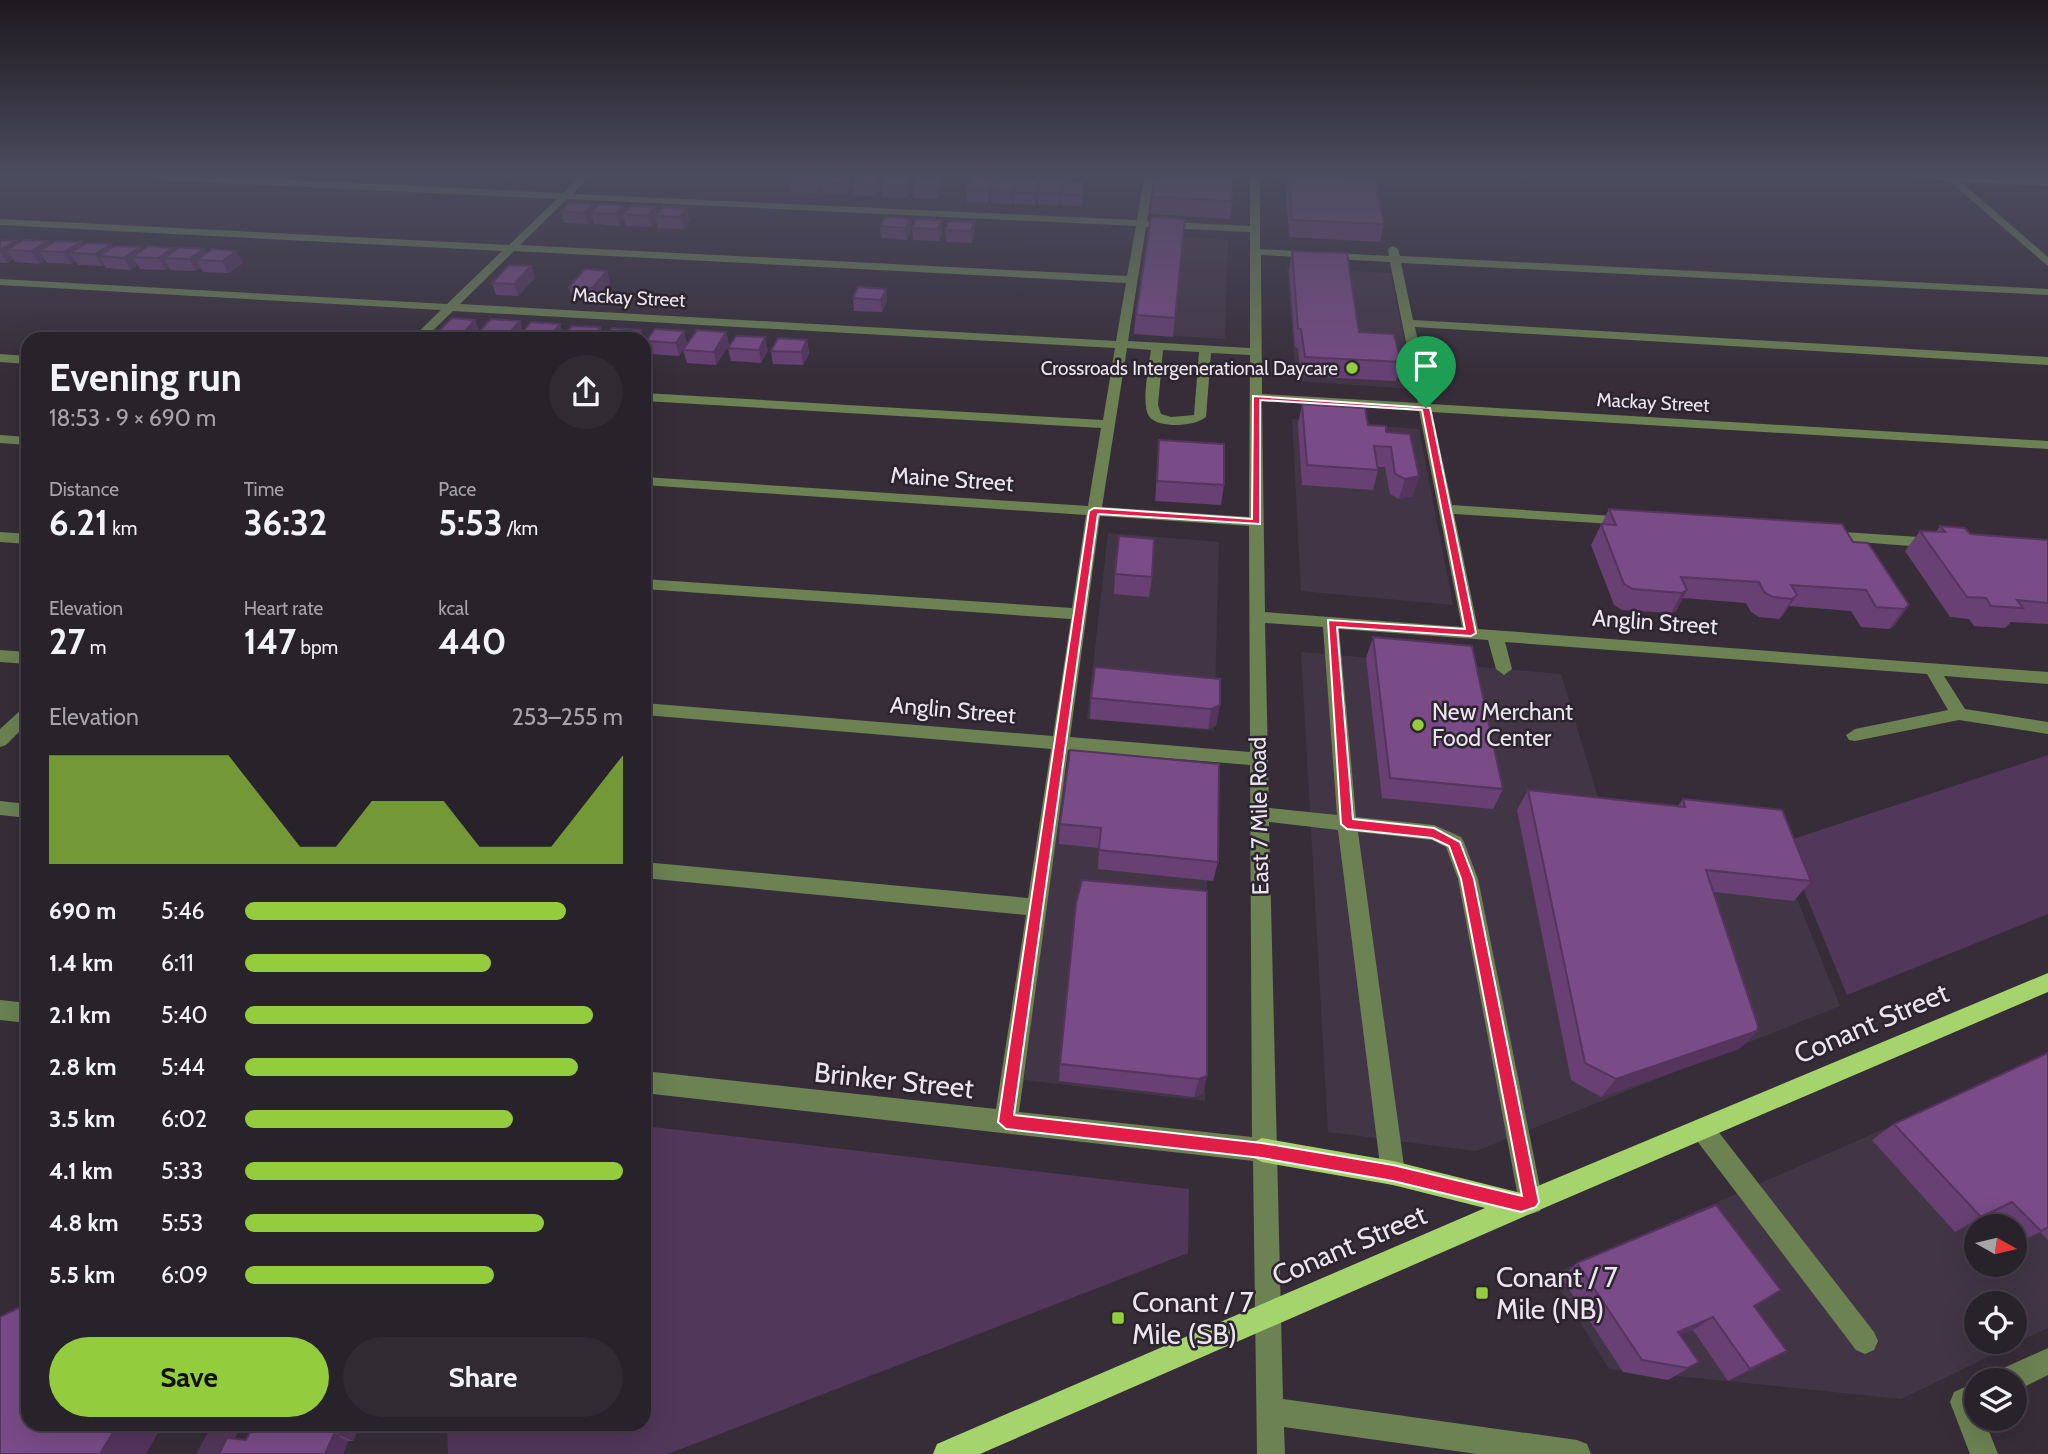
<!DOCTYPE html>
<meta charset="utf-8">
<style>
:root{--surface:#28222b;--page:#302a33;--text:#f1f3f6;--muted:#a5a4a9;--line:#443f47;--accent:#93cc3d}
body{margin:0;font-family:Cabin,sans-serif;background:var(--page);color:var(--text);height:100vh;display:flex;flex-direction:column;font-size:26px;white-space:nowrap}
*{box-sizing:border-box;margin:0}
p{font-size:23px;color:var(--muted)}
.icon{flex:none;width:38px;height:38px;fill:none;stroke:currentColor;stroke-width:2;stroke-linecap:round;stroke-linejoin:round}
.map{position:relative;flex:1;overflow:hidden}
.side{position:absolute;left:21px;top:332px;width:630px;height:1099px;display:flex;flex-direction:column;background:var(--surface);border-radius:21px;box-shadow:0 7px 28px #0002,0 0 0 2px var(--line)}
.side>*{flex:none}
.needle{width:46px;rotate:98deg}
.buttons{position:absolute;left:1964px;top:1214px;display:grid;gap:14px}
.buttons a{display:grid;place-items:center;width:63px;height:63px;border-radius:50%;background:var(--surface);box-shadow:0 7px 28px #0002,0 0 0 2px var(--line);font-size:35px}
.pin{position:absolute;display:grid;place-items:center;width:60px;height:60px;color:#fff;margin:-72px -30px;border-radius:50% 50% 50% 0;rotate:-45deg;box-shadow:0 0 7px #0007}
.pin .icon{rotate:45deg}
.round{display:grid;place-items:center;flex:none;width:74px;height:74px;border-radius:37px;background:var(--page)}
.summary{display:flex;align-items:center;justify-content:space-between;height:119px;padding:0 28px}
h1{font-size:38px;font-weight:700;line-height:52px}
.stats{display:grid;grid-template-columns:repeat(3,1fr);gap:10px;height:119px;padding:7px 28px}
.stats div{display:grid;align-content:center}
.stats b{font-size:35px;font-weight:700}
.stats small{font-size:19px;font-weight:400}
.stats p{font-size:19px}
.chart{height:196px;padding:14px 28px}
.chart p{display:flex;justify-content:space-between}
.chart svg{width:100%;height:126px;margin-top:7px;fill:var(--accent);opacity:.7}
.button{display:flex;gap:14px;margin-top:auto;padding:14px 28px}
.button a{flex:1;height:80px;border-radius:42px;background:var(--accent);color:#111;font-size:28px;font-weight:700;line-height:80px;text-align:center}
.button a+a{background:var(--page);color:var(--text)}
ul{padding:0 28px;list-style:none;font-size:23px}
li{display:grid;grid-template-columns:112px 84px 1fr;align-items:center;height:52px}
li i{height:18px;border-radius:9px;background:var(--accent)}
.map>svg:first-child{display:block}
.built{fill:#423646;fill-rule:evenodd}
.green{fill:#513759}
.lines{fill:none;stroke-linecap:round;stroke-linejoin:round}
.minor{fill:#6c8252;fill-rule:evenodd}
.major{fill:#a5d36c;fill-rule:evenodd}
.wall{fill:#684074}
.shaded-wall{fill:#55345e}
.building{fill:#794b87;stroke:#55345e;stroke-width:2}
.route{fill:#e11d48;stroke:#fff;stroke-width:2;fill-rule:evenodd}
.poi-dot{fill:#93cc3d;stroke:#2c242e;stroke-width:2.5}
.labels{text-anchor:middle;stroke-width:5;stroke-linejoin:round;paint-order:stroke}
.far-street-label{font-size:19px;fill:#ebe6ed;stroke:#2c242e}
.far-poi-label{font-size:19px;fill:#ebe6ed;stroke:#2c242e;text-anchor:end}
.street-label{font-size:23px;fill:#ebe6ed;stroke:#2c242e}
.poi-label{font-size:23px;fill:#ebe6ed;stroke:#2c242e;text-anchor:start}
.near-street-label{font-size:28px;fill:#ebe6ed;stroke:#2c242e}
.near-poi-label{font-size:28px;fill:#ebe6ed;stroke:#2c242e;text-anchor:start}
</style>
<div class="map">
<svg width="2048" height="1454" viewBox="0 0 2048 1454">
<rect width="100%" height="100%" fill="#362d39"/>
<path class="built" d="M1147,235L1228,240L1225,339L1133,333Z
M1287,268L1391,273L1414,389L1296,381Z
M1292,419L1419,429L1453,605L1301,591Z
M1108,533L1219,542L1214,731L1087,719Z
M1301,652L1561,674L1603,814L1771,834L1840,1006L1476,1151L1328,1132Z
M1063,772L1208,785L1205,1101L1024,1080Z
M2048,1057V1328L1901,1399L1609,1369L1551,1275ZM1976,1227H2014V1265H1976ZM1976,1304H2014V1342H1976Z"/>
<path class="green" d="M2048,755V914L1847,995L1784,842Z
M644,1126L1189,1189L1188,1253L668,1454H448L447,1425L644,1424Z
M212,1425H242L227,1454H196Z"/>
<g class="lines">
<path class="minor" d="M155,177H227L563,193L579,177H589L573,194L1137,220L1144,177H1154L1147,221L1250,226V177H1260V249L1389,256L1388,249L1393,246L1398,249L1400,256L2048,289V295L1401,263L1413,320L2048,357V365L1415,327L1431,404L2048,441V449L1432,412L1452,505L1628,517L1635,521L1628,525L1454,514L1478,629L2048,672V684L1944,676L1965,709L2048,722V734L1959,720L1855,741L1849,740L1846,735L1855,729L1948,710L1927,674L1505,642L1512,669L1504,675L1496,669L1488,640L1339,629L1356,817L1434,825L1461,837L1464,842L1478,879L1543,1202L1540,1211L1531,1214L1522,1211L1519,1202L1458,879L1446,847L1432,840L1358,832L1405,1173L1402,1182L1393,1185L1384,1182L1381,1173L1338,830L1269,822L1283,1399L1577,1440L1587,1444L1591,1454H1477L1284,1427L1285,1454H1257L1253,1161L644,1093V1071L996,1109L1026,915L644,878V862L1028,898L1051,749L644,715V703L1053,736L1071,619L644,589V579L1072,608L1086,515L644,485V477L1088,506L1101,428L644,401V393L1103,420L1115,348L453,311L423,340H410L441,310L0,285V279L447,304L502,251L0,225V219L509,245L557,199L159,180ZM567,199L1136,226L1127,276L520,245ZM1146,227L1250,232V348L1128,341ZM514,251L1126,283L1116,341L460,304ZM1261,255L1390,262L1418,403L1262,394ZM1127,348L1151,350C1149,364 1141,405 1149,416C1153,423 1167,425 1175,425C1185,425 1199,423 1206,417L1211,353L1250,355L1249,517L1102,507ZM1163,350L1199,352L1194,415L1171,417L1161,414L1158,405ZM1262,401L1419,411L1462,627L1265,612ZM1100,516L1249,526L1250,752L1070,737ZM1265,623L1323,627L1337,815L1269,808ZM1068,750L1250,765L1252,1137L1019,1112Z
M1274,177H1283L1279,180Z
M1918,177L2048,180V186L1961,182L2048,257V266L1949,181Z
M0,354L28,356V364L0,362Z
M0,435L28,437V445L0,443Z
M1827,531L1935,538L1942,543L1935,548L1822,539V533Z
M0,532L28,534V544L0,542Z
M0,650L28,652V664L0,662Z
M28,707V723L6,745L0,747V729L22,709Z
M0,801L28,804V818L0,815Z
M0,1000L28,1003V1023L0,1020Z
M1702,1118L1710,1121L1874,1332L1878,1341L1874,1350L1865,1354L1856,1350L1694,1137L1690,1129L1694,1121Z
M2048,1348V1375L2014,1392V1381H1994L1997,1371Z
M1976,1382V1419H1984L1998,1454H1970L1950,1402L1954,1392Z"/>
<path class="major" d="M2048,973V992L1530,1214L980,1454H933L937,1444L1485,1208L1393,1185L1262,1162L1254,1158L1250,1150L1254,1142L1262,1138L1393,1161L1521,1193Z"/>
</g>
<path class="wall" d="M793,177H820L821,185L816,193L792,192L790,181Z
M824,177H850L851,187L847,195L823,194L821,182Z
M880,177L881,188L876,196L853,195L851,184Z
M1288,177L1384,224L1380,242L1289,237L1286,192Z
M910,178L911,190L907,198L883,197L882,185Z
M1017,179V184L1039,189L1063,180V190L1084,183V194L1081,206L1061,205V196L1059,206L1038,204V195L1035,205L1014,204V198L1012,204L991,203V194L988,203L967,202V190L993,186Z
M940,180L941,191L938,199L914,198L913,186Z
M1152,197L1232,201L1230,219L1150,214Z
M624,205L625,212L655,207L657,214L663,207L690,220L683,229L658,228L656,221L651,227L626,226L624,219L619,226L594,224L593,219L588,224L564,223L561,211Z
M910,219L911,230L907,240L881,238L880,226Z
M1185,219L1173,337L1134,334L1136,315Z
M942,220V232L939,241L913,240L912,228Z
M975,222V234L972,243L946,242L945,230Z
M0,240L16,241L18,243L50,244L81,242L83,245L140,247L142,251H174L204,249L207,253L243,263L228,273L203,272L201,268L196,271L171,270L169,267L165,270L140,269L138,265L131,270L106,268L104,265L103,266L78,265L76,262L71,264L47,263L45,260L39,264L15,262L13,259L7,263H0Z
M1292,251L1359,332L1401,362L1396,381L1301,376L1298,348L1295,347L1289,269Z
M531,266L535,278L518,296L496,295L492,283Z
M607,271L610,283L595,301L573,299L569,287Z
M886,289L887,301L882,312L854,311L853,298Z
M520,321L523,332L564,335L600,327L604,339L644,340H523L522,336L519,340H483L480,331Z
M726,332L729,345L716,365L687,363L683,350Z
M807,340L809,353L803,365L773,364L771,351Z
M646,341L687,343L679,356L650,354Z
M728,348L768,350L761,363L731,361Z
M1302,404L1368,425L1386,432L1413,496L1399,499L1390,494L1385,467H1377L1378,470L1373,490L1302,485L1298,424Z
M1159,440L1224,485L1221,505L1155,501Z
M1609,509L1853,542L1909,605L1894,626L1889,629L1861,627L1851,611L1789,606L1783,615L1779,619L1759,617L1751,612L1746,603L1683,598L1676,611L1671,613L1622,610L1614,605L1591,545Z
M1940,526L1970,534L2048,540V624L2011,622L2005,628L1974,626L1969,619L1950,617L1905,551L1920,531L1936,532Z
M1115,574L1152,577L1149,597L1114,594Z
M1373,637L1503,789L1493,809L1382,798L1366,658Z
M1220,679L1216,725L1208,729L1090,719L1091,698Z
M1070,750L1218,862L1213,881L1098,869L1099,848L1059,844L1060,824Z
M1528,790L1678,806L1683,799L1811,881L1794,901L1714,892L1757,1031L1739,1049L1601,1097L1571,1080L1517,810Z
M2048,1053V1240L2040,1232L2014,1245V1227H1995L1985,1217L1955,1232L1872,1140L1894,1124Z
M1060,1064L1207,1076L1202,1094L1194,1097L1059,1081Z
M1577,1263L1754,1307L1765,1363L1728,1381L1693,1330L1680,1335L1699,1362L1668,1380L1623,1372L1561,1277Z
M254,1424H361L353,1441L246,1440Z"/>
<path class="shaded-wall" d="M817,177H820L821,185L816,193L814,182Z
M849,177H850L851,187L847,195L845,183Z
M880,177L881,188L876,196L875,185Z
M910,178L911,190L907,198L906,186Z
M993,178V189L991,191L988,203V191Z
M1017,179V190L1014,192V198L1012,204V192Z
M940,180L941,191L938,199L937,188Z
M1039,180V191L1035,205V193Z
M1063,180V192L1059,206V194Z
M1084,183V194L1081,206L1082,195Z
M593,204L596,213H591L593,219L588,224L585,213Z
M624,205L626,214H623L624,219L619,226L616,214Z
M655,207L657,216H655L656,221L651,227L648,216Z
M687,208L690,220L683,229L680,217Z
M910,219L911,230L907,240L906,228Z
M942,220V232L939,241L938,229Z
M975,222V234L972,243L971,231Z
M16,241L23,251L7,250L13,259L7,263L0,252V250Z
M48,241L55,252L39,251L45,260L39,264L31,251Z
M81,242L88,254L70,253L76,262L71,264L64,252Z
M111,244L118,256H99L104,265L103,266L95,254Z
M140,247L146,257H132L138,265L131,270L124,258Z
M173,248L179,259L164,258L169,267L165,270L158,258Z
M204,249L211,260H197L201,268L196,271L189,259Z
M236,251L243,263L228,273L222,261Z
M531,266L535,278L518,296L514,284Z
M607,271L610,283L595,301L592,288Z
M886,289L887,301L882,312L881,300Z
M475,320L480,332L474,340H457Z
M520,321L524,334H521L522,336L519,340H511L509,333Z
M560,324L564,337L562,338V340H551L550,336Z
M600,327L604,340H591Z
M641,330L644,340H634Z
M684,331L687,343L679,356L676,343Z
M726,332L729,345L716,365L714,352Z
M765,337L768,350L761,363L759,350Z
M807,340L809,353L803,365L801,352Z
M1419,476L1413,496L1399,499L1405,479Z
M1687,590L1676,611L1671,613L1682,593Z
M1797,595L1783,615L1779,619L1792,599Z
M1909,605L1894,626L1889,629L1904,609Z
M1220,705L1216,725L1208,729L1211,709Z
M1757,1031L1739,1049L1601,1097L1616,1079Z
M1207,1076L1202,1094L1194,1097L1199,1079Z
M2012,1202L1985,1217L1955,1232L1981,1217Z
M1781,1290L1760,1304L1732,1319L1754,1306Z
M1713,1317L1693,1330L1659,1345L1678,1332Z
M1787,1351L1765,1363L1728,1381L1750,1369Z
M118,1424H163L146,1454H100Z
M343,1424H361L353,1441L339,1435Z
M334,1434L348,1441L343,1454H325Z"/>
<path class="building" d="M793,177H817L814,182L790,181Z
M824,177H849L845,183L821,182Z
M855,177H879L875,185L851,184Z
M886,177H893L910,178L906,186L882,185Z
M972,177L993,178L988,191L967,190Z
M1155,177H1232V201L1152,197Z
M1289,177H1326L1375,180L1384,224L1292,220Z
M996,178L1017,179L1012,192L991,191Z
M1019,178L1039,180L1035,193L1014,192Z
M916,179L940,180L937,188L913,186Z
M1042,179L1063,180L1059,194L1038,193Z
M1065,182L1084,183L1082,195L1062,194Z
M569,203L593,204L585,213L561,211Z
M599,204L624,205L616,214L591,213Z
M631,206L655,207L648,216L623,214Z
M663,207L687,208L680,217L655,216Z
M885,217L910,219L906,228L880,226Z
M1151,217L1185,219L1175,318L1136,315Z
M916,219L942,220L938,229L912,228Z
M949,221L975,222L971,231L945,230Z
M0,240L16,241L0,250Z
M24,240L48,241L31,251L7,250Z
M56,241L81,242L64,252L39,251Z
M87,243L111,244L95,254L70,253Z
M115,246L140,247L124,258L99,256Z
M148,246L173,248L158,258L132,257Z
M179,247L204,249L189,259L164,258Z
M212,249L236,251L222,261L197,260Z
M1292,251L1347,253L1359,332L1394,334L1401,362L1305,357L1301,329H1298Z
M509,265L531,266L514,284L492,283Z
M585,269L607,271L592,288L569,287Z
M858,287L886,289L881,300L853,298Z
M452,318L475,320L457,340L432,338Z
M491,319L520,321L509,333L480,331Z
M531,322L560,324L550,336L521,334Z
M572,326L600,327L591,339L562,338Z
M612,328L641,330L634,340H604Z
M655,329L684,331L676,343L646,341Z
M697,330L726,332L714,352L683,350Z
M736,336L765,337L759,350L728,348Z
M778,338L807,340L801,352L771,351Z
M1302,404L1365,408L1368,425L1386,426V432L1410,434L1419,476L1405,479L1395,474L1391,447L1374,446L1378,470L1307,465Z
M1159,440L1224,444V485L1157,481Z
M1609,509L1842,524L1853,542L1868,543L1909,605L1904,609L1876,607L1866,590L1791,585L1797,595L1792,599L1773,597L1764,592L1759,582L1681,577L1687,590L1682,593L1633,589L1624,584L1601,524L1616,525Z
M1940,526L1965,528L1970,534L2048,540V603L2017,600L2023,608L1991,606L1986,598L1967,597L1920,531L1945,532Z
M1119,536L1154,539L1152,577L1115,574Z
M1373,637L1472,646L1503,789L1390,778Z
M1095,667L1220,679V705L1211,709L1091,698Z
M1070,750L1219,764L1218,862L1099,850L1101,828L1060,824Z
M1528,790L1685,807L1683,799L1782,810L1811,881L1706,870L1758,1026L1757,1031L1616,1079L1585,1063Z
M1082,880L1207,891V1076L1199,1079L1060,1064L1076,903Z
M2048,1053V1227L2041,1231L2012,1202L1981,1217L1894,1124Z
M1716,1205L1781,1290L1754,1306L1787,1351L1750,1369L1713,1317L1678,1332L1699,1362L1688,1368L1642,1360L1577,1263Z
M18,1308L28,1310V1424H118L100,1454H0V1317Z
M254,1424H343L339,1435L334,1434L325,1454H219L227,1438L246,1440Z"/>
<linearGradient id="sky" x2="0" y2="1"><stop stop-color="#1e191f"/><stop offset="0.46" stop-color="#4c4c5f"/><stop offset="1" stop-color="#4c4c5f" stop-opacity="0"/></linearGradient>
<rect width="2048" height="381" fill="url(#sky)"/>
<path class="route" d="M1253,396L1430,408L1476,633L1471,636L1337,627L1353,819L1434,828L1460,842L1474,879L1539,1202L1536,1207L1521,1212L1393,1181L1262,1158L1006,1129L998,1122L1089,511L1094,508L1252,519ZM1260,400L1422,410L1465,629L1328,620L1341,824L1347,829L1432,838L1449,846L1461,879L1522,1196L1393,1165L1262,1143L1014,1115L1098,514L1260,524Z"/>
<g class="poi-dot">
<circle cx="1352" cy="368" r="7"/>
<circle cx="1418" cy="725" r="7"/>
<rect x="1475" y="1286" width="14" height="14" rx="3.5"/>
<rect x="1111" y="1311" width="14" height="14" rx="3.5"/>
</g>
<g class="labels">
<g class="far-street-label">
<text transform="translate(629 297) rotate(3)" y="7">Mackay Street</text>
<text transform="translate(1653 402) rotate(3)" y="7">Mackay Street</text>
</g>
<g class="far-poi-label">
<text x="1338" y="375">Crossroads Intergenerational Daycare</text>
</g>
<g class="street-label">
<text transform="translate(952 479) rotate(4)" y="8">Maine Street</text>
<text transform="translate(1655 622) rotate(4)" y="8">Anglin Street</text>
<text transform="translate(953 710) rotate(5)" y="8">Anglin Street</text>
<text transform="translate(1259 816) rotate(-91)" y="8">East 7 Mile Road</text>
</g>
<g class="poi-label">
<text x="1432" y="720">New Merchant<tspan x="1432" dy="26">Food Center</tspan></text>
</g>
<g class="near-street-label">
<text transform="translate(1871 1023) rotate(-23)" y="10">Conant Street</text>
<text transform="translate(894 1080) rotate(6)" y="10">Brinker Street</text>
<text transform="translate(1349 1245) rotate(-23)" y="10">Conant Street</text>
</g>
<g class="near-poi-label">
<text x="1496" y="1287">Conant / 7<tspan x="1496" dy="32">Mile (NB)</tspan></text>
<text x="1132" y="1312">Conant / 7<tspan x="1132" dy="32">Mile (SB)</tspan></text>
</g>
</g>
</svg>
<div class="buttons">
<a><svg class="needle" viewBox="-14 -14 28 28"><path d="M0-13l5 13h-10z" fill="#e53935"/><path d="M0 13l5-13h-10z" fill="#a5a4a9"/></svg></a>
<a><svg class="icon" aria-label="locate" viewBox="0 0 24 24"><circle cx="12" cy="12" r="6"/><path d="M12 2v4M12 18v4M2 12h4M18 12h4"/></svg></a>
<a><svg class="icon" aria-label="layers" viewBox="0 0 24 24"><path d="M12 4l9 5-9 5-9-5zM3 14l9 5 9-5"/></svg></a>
</div>
<div class="pin" style="left:1426px;top:408px;background:#1e9e55"><svg class="icon" aria-label="arrive" viewBox="0 0 24 24"><path d="M6 21V4h12l-3 4 3 4H6"/></svg></div>
<section class="side">
<div class="summary"><div><h1>Evening run</h1><p>18:53 · 9 × 690 m</p></div><a class="round"><svg class="icon" aria-label="share" viewBox="0 0 24 24"><path d="M12 15V3M7 8l5-5 5 5M5 13v7h14v-7"/></svg></a></div>
<div class="stats">
<div><p>Distance</p><b>6.21<small> km</small></b></div>
<div><p>Time</p><b>36:32</b></div>
<div><p>Pace</p><b>5:53<small> /km</small></b></div>
</div>
<div class="stats">
<div><p>Elevation</p><b>27<small> m</small></b></div>
<div><p>Heart rate</p><b>147<small> bpm</small></b></div>
<div><p>kcal</p><b>440</b></div>
</div>
<div class="chart"><p><span>Elevation</span>253–255 m</p>
<svg viewBox="0 0 160 44" preserveAspectRatio="none"><path d="M0 44V6L10 6L20 6L30 6L40 6L50 6L60 22L70 38L80 38L90 22L100 22L110 22L120 38L130 38L140 38L150 22L160 6V44z"/></svg>
</div>
<ul>
<li><b>690 m</b>5:46<i style="width:85%"></i></li>
<li><b>1.4 km</b>6:11<i style="width:65%"></i></li>
<li><b>2.1 km</b>5:40<i style="width:92%"></i></li>
<li><b>2.8 km</b>5:44<i style="width:88%"></i></li>
<li><b>3.5 km</b>6:02<i style="width:71%"></i></li>
<li><b>4.1 km</b>5:33<i style="width:100%"></i></li>
<li><b>4.8 km</b>5:53<i style="width:79%"></i></li>
<li><b>5.5 km</b>6:09<i style="width:66%"></i></li>
</ul>
<div class="button"><a>Save</a><a>Share</a></div>
</section>
</div>
